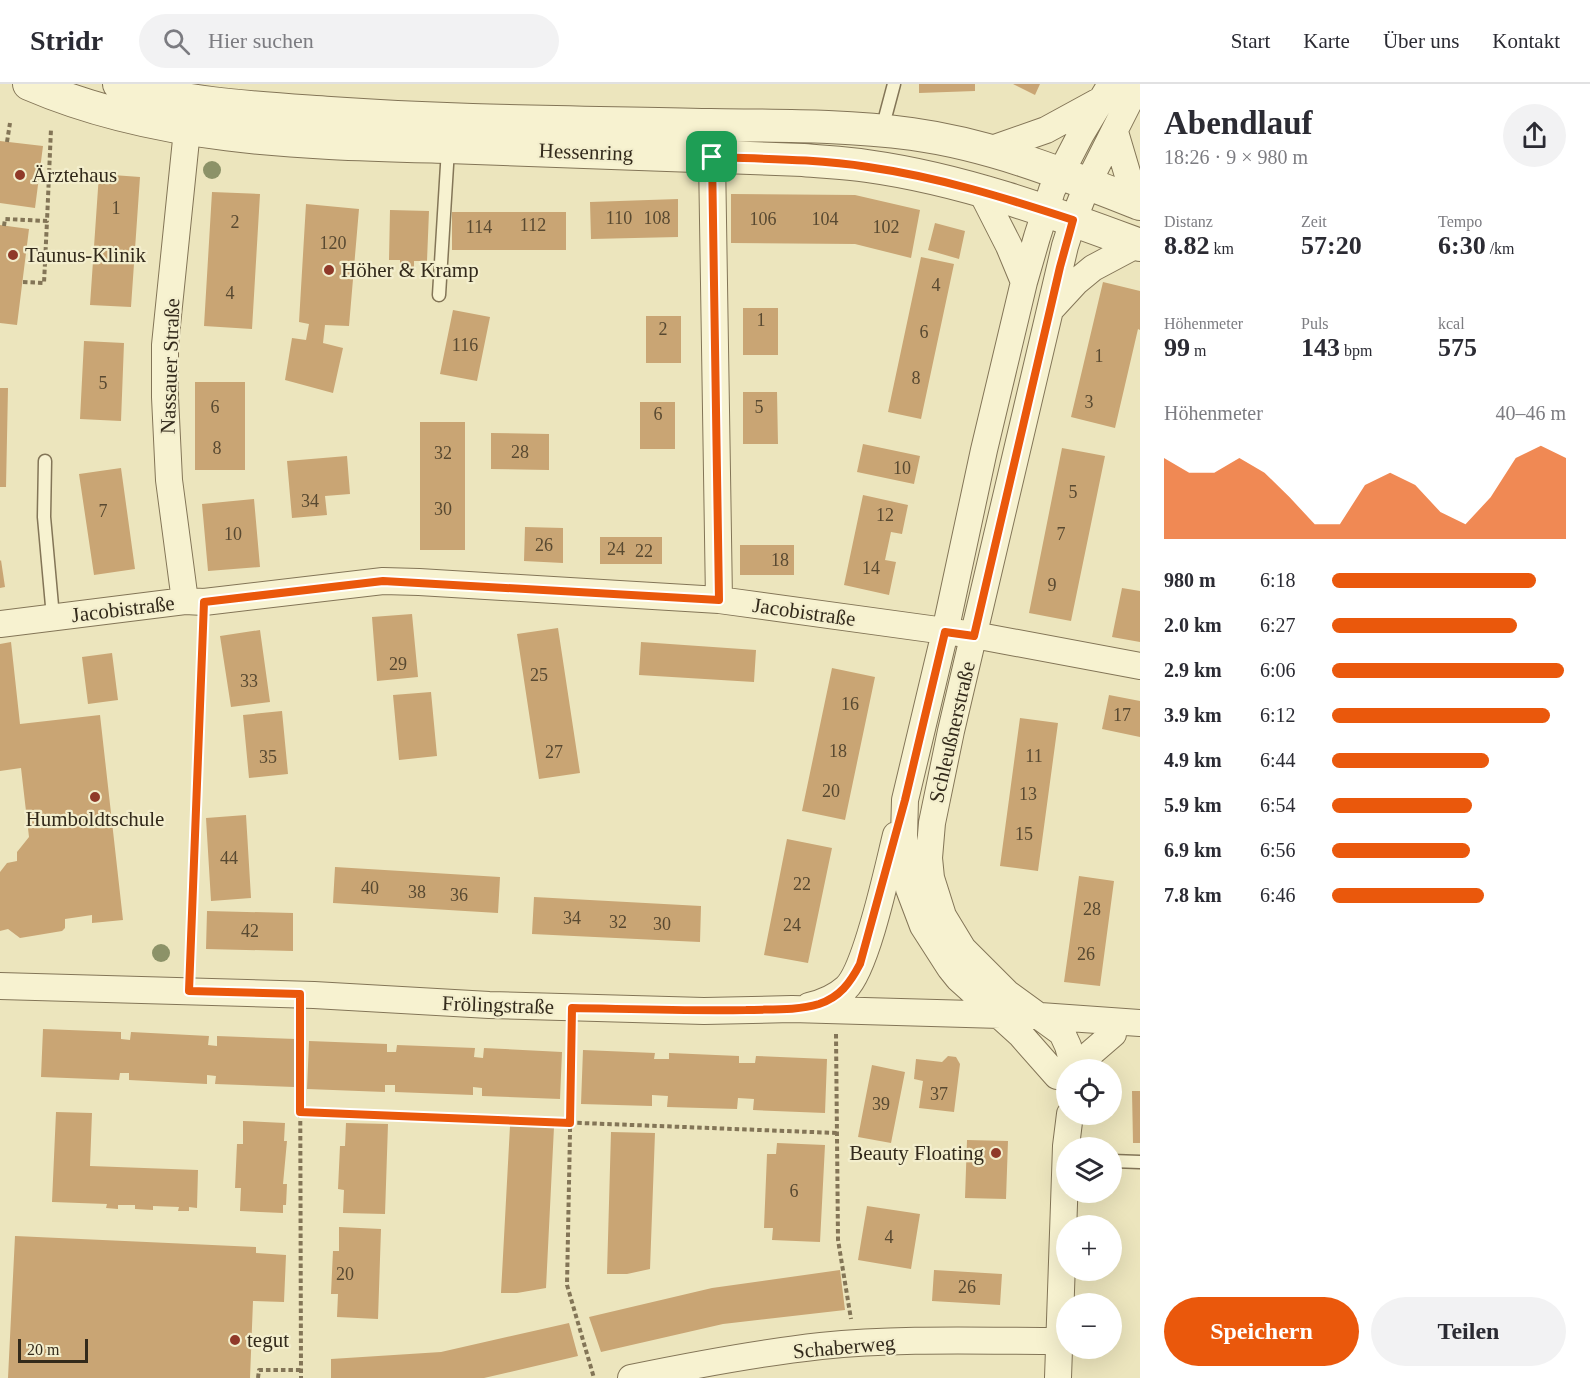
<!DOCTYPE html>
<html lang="de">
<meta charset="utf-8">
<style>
:root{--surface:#fff;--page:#f2f2f3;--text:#2b2b33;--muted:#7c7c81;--line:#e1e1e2;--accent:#ea580c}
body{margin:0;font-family:Georgia,serif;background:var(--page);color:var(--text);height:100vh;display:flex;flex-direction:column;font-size:22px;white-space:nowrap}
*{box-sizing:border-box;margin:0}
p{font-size:20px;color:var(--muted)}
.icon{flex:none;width:33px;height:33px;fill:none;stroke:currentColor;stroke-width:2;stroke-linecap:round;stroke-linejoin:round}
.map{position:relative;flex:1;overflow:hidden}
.sheet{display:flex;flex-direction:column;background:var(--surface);width:450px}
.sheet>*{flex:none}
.buttons{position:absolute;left:1056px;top:975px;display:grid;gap:12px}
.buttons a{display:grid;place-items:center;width:66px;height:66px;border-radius:50%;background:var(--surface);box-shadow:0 6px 24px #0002;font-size:30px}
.scale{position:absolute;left:18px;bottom:15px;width:70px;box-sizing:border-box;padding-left:6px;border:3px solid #332a1b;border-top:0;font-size:16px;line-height:21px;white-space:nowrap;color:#332a1b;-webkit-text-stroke:4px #f3eecd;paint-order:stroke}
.pin{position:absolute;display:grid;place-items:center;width:51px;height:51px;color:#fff;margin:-26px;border-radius:12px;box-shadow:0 3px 9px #0006}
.round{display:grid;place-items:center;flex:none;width:63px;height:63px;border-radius:32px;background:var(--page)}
.overview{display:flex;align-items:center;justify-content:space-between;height:102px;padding:0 24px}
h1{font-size:33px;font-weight:700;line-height:45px}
.figures{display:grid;grid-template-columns:repeat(3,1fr);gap:9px;height:102px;padding:6px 24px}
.figures div{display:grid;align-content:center}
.figures b{font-size:26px;font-weight:700}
.figures small{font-size:16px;font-weight:400}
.figures p{font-size:16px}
.chart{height:168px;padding:12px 24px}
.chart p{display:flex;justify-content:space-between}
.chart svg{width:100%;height:108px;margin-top:6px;fill:var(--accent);opacity:.7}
.primary-button{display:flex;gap:12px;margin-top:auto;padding:12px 24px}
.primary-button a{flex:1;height:69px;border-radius:36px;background:var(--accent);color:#fff;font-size:24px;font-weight:700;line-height:69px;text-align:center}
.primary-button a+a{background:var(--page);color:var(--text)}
ul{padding:0 24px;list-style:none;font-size:20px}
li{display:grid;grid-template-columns:96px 72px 1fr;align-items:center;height:45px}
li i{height:15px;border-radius:8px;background:var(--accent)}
header{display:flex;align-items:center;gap:36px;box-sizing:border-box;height:84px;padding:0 30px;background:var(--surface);border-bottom:2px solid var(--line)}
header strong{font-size:28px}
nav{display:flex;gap:33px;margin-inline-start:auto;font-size:21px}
.search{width:420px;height:54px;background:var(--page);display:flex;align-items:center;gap:15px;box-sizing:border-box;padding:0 21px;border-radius:33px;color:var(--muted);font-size:22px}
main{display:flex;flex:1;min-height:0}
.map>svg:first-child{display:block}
.building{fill:#c9a574}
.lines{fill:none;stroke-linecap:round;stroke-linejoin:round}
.service-casing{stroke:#837557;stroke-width:15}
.minor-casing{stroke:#837557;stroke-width:28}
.tertiary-casing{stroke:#837557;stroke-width:34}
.path{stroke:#837557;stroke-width:4;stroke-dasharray:4.5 3;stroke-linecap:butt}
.service{stroke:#f7f2d0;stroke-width:12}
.minor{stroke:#f7f2d0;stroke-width:26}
.tertiary{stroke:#f7f2d0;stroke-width:32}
.tree{fill:#8c9268}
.route-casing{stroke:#fff;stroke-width:12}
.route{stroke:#ea580c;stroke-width:8}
.poi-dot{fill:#903929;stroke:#f3eecd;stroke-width:2}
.labels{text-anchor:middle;stroke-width:4.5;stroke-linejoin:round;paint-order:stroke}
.number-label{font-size:18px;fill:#584931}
.street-label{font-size:21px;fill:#332a1b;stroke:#f3eecd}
.poi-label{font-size:21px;fill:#332a1b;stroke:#f3eecd;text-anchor:start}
</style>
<header>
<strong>Stridr</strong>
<div class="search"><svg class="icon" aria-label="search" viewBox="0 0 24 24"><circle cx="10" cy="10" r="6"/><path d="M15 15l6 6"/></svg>Hier suchen</div>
<nav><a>Start</a><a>Karte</a><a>Über uns</a><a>Kontakt</a></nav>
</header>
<main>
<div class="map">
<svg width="1140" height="1294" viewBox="0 0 1140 1294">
<rect width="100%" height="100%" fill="#ece5bd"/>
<path class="building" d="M919,0H975V7L919,9Z
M1013,0H1040L1035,11Z
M0,57L43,62L35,124L0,119Z
M99,90L140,93L131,223L90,221Z
M212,108L260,110L252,245L204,242Z
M731,110L855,111L920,126L911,174L855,160L731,159Z
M678,115V153L591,155L590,118Z
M306,120L359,125L349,242L325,241L323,259L343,264L333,309L285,296L292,254L306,256L309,240L299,238Z
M390,126L429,127L427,177H414V186L400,185V176H389Z
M452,128H566V166H452Z
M935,139L965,147L959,175L928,166Z
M0,141L29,145L17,241L0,239Z
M921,173L954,180L921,335L888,328Z
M1103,198L1140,207V246L1138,245L1115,344L1071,333Z
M743,224H778V271H743Z
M453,226L490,233L477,297L440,290Z
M646,232H681V279H646Z
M84,257L124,259L121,337L80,335Z
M195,298H245V386H195Z
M0,304H8L6,403H0Z
M743,308H777L778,360H743Z
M640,318H675V365H640Z
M420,338H465V466H420Z
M491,349L549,350V386L491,385Z
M863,360L920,372L914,400L857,388Z
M1062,364L1105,372L1071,537L1029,529Z
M347,372L350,410L325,412L327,431L292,434L287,377Z
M121,384L135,485L94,491L79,390Z
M863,411L908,421L902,450L891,448L885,476L896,478L889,511L844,501Z
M254,415L260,483L208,487L202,420Z
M525,443L563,444V479L524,477Z
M600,453H662V480H600Z
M740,461H794V491H740Z
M1,476L5,503L0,504V477Z
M1122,504L1140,507V558L1112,553Z
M412,530L418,593L377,597L372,533Z
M558,544L580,689L539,695L517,550Z
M260,546L270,618L231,623L220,552Z
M11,558L20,640L100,631L123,836L92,839V831L65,835V844L62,847L20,854L8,845L0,847V788L7,779L17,777V768L29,753L21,684L0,687V560Z
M641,558L756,566L754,598L639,591Z
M112,569L118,616L88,620L82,573Z
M832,584L875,593L845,736L802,727Z
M431,608L437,672L399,676L393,611Z
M1109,611L1140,617V653L1102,645Z
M282,627L288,690L249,694L243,631Z
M1020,634L1058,639L1038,787L1000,782Z
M246,731L251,814L211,817L206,734Z
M787,755L832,764L808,879L764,871Z
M335,783L500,793L498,829L333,819Z
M1079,792L1114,797L1100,902L1064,898Z
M534,813L701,822L700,858L532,850Z
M207,827L293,829V867L206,865Z
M43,945L121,948V955L130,956L131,948L209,952L208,961L217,962V952L296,955L294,1003L215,1000L216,992L207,991V1000L129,996V989H120L119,996L41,993Z
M309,957L387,960V968H396L397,961L475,964L474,973L483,974L484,964L562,968L560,1015L482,1012V1004L473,1003V1011L395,1008V1001H385V1008L307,1005Z
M583,966L655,969L654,975H669V969L739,972V979H755L756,972L827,975L825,1029L753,1026L754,1015L738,1014L737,1025L667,1023L668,1012L652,1011V1022L581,1020Z
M948,972L956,973L960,980L954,1028L919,1024L923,997L914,995L916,975L942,978Z
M872,981L905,988L891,1059L858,1053Z
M1132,1007H1140V1059H1133Z
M56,1028L92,1029L90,1082L198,1086L197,1124L189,1123V1127H178L179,1123L153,1122V1126L135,1125V1121H118V1125L106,1124L107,1120L52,1118Z
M243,1037L285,1039L284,1057H287L283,1100H287L286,1121H283V1129L240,1127L241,1104H235L237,1060H243Z
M346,1039L388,1040L385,1130L343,1129L344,1106L338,1105L340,1062H345Z
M510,1042L554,1043L546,1204L517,1209H501Z
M611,1048L655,1049L650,1185L627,1190H607Z
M967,1056L1008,1057L1006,1115L965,1114Z
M777,1059L825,1061L820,1158L772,1156L773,1144H764L767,1070H776Z
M867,1122L920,1130L911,1185L858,1176Z
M339,1143L381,1145L378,1235L337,1233L338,1210H331L333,1167H339Z
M15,1152L256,1163V1169L286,1171L284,1218L253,1217L250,1294H8Z
M840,1186L845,1226L723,1240L601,1268L589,1233L712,1204Z
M934,1186L1002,1190L1000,1221L932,1217Z
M569,1239L578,1272L484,1294H331V1275L441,1268Z"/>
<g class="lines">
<defs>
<path id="service" d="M882,45L894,0
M439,211L448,65
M45,377L44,433L53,533
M1112,1077L1140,1078"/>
<path id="minor" d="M1115,48L1129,95L1140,114
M989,66L1046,46L1101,16
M712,73L719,516
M981,107L1009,162L1024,198
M1052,224L1076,198L1093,184L1138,160
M185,517L169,396L165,313V261L187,46
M0,540L185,517L204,518L383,497L419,498L719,516L974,551L1140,582
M0,902L314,911L489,921L704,927L792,925L1040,932L1140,939
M809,922C822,919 836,913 846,904C867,884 888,783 896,751
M1075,986L1068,962L1062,949L1007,909L963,865L943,832L931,794L929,774L932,739L951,647L1065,162L1073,137L1088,99L1138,0
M1076,986L1091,969L1113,950
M1057,992L1020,950L958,894L950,884L923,842L909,805L904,752L905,716L945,548L984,366L1024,198L1037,153L1052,106L1081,50L1111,0
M631,1294C694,1281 758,1269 821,1262C900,1254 981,1257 1060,1257
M1058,1294L1066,1062L1070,1030"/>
<path id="tertiary" d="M29,0C161,57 307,59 448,63C566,67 685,72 803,76C824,78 846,79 867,82C961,95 1052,128 1140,161
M119,0C188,21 259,24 330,29C456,38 583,38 710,41C777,42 845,41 912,50C992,61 1066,91 1140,120"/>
</defs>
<use href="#service" class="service-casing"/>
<use href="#minor" class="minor-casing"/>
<use href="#tertiary" class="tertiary-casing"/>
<path class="path" d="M7,58L10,39
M4,142L5,135L47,137L51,45
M23,198L44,199L47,137
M190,885L203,542
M300,932L301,1294
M572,946L567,1201L594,1294
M836,950L838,1156L851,1235
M300,1028L837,1049
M258,1294L259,1286H301"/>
<use href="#service" class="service"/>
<use href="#minor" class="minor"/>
<use href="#tertiary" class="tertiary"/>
</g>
<g class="tree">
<circle cx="212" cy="86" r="9"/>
<circle cx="161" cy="869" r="9"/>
</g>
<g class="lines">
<defs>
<path id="route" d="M712,73C764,75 817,75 868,83C938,93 1006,114 1073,136L1060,183L974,552L945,548L905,716L860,880C850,899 840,913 819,920C796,927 770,925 746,926C688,927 630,925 572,924L570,1039L300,1028V910L189,907L204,518L383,497L719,516Z"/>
</defs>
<use href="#route" class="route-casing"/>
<use href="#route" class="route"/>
</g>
<g class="poi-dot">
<circle cx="20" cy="91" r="6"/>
<circle cx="13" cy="171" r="6"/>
<circle cx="329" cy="186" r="6"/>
<circle cx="95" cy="713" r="6"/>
<circle cx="996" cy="1069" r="6"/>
<circle cx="235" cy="1256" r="6"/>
</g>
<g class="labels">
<g class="number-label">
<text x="116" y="130">1</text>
<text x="619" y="140">110</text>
<text x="657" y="140">108</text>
<text x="763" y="141">106</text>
<text x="825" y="141">104</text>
<text x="235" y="144">2</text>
<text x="533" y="147">112</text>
<text x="479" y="149">114</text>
<text x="886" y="149">102</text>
<text x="333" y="165">120</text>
<text x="936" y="207">4</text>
<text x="230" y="215">4</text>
<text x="761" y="242">1</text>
<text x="663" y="251">2</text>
<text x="924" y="254">6</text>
<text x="465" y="267">116</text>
<text x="1099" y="278">1</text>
<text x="916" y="300">8</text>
<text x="103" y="305">5</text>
<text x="1089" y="324">3</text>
<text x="215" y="329">6</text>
<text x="759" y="329">5</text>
<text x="658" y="336">6</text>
<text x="217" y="370">8</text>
<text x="520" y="374">28</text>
<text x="443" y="375">32</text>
<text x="902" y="390">10</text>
<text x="1073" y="414">5</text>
<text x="310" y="423">34</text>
<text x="443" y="431">30</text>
<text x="103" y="433">7</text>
<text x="885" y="437">12</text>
<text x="233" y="456">10</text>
<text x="1061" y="456">7</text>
<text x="544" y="467">26</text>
<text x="616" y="471">24</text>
<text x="644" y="473">22</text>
<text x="780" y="482">18</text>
<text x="871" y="490">14</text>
<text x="1052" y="507">9</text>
<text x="398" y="586">29</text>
<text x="539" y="597">25</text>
<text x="249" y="603">33</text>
<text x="850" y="626">16</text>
<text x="1122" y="637">17</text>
<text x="838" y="673">18</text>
<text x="554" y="674">27</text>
<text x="1034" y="678">11</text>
<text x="268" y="679">35</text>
<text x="831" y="713">20</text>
<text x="1028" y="716">13</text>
<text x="1024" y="756">15</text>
<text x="229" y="780">44</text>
<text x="802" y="806">22</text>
<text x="370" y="810">40</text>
<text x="417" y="814">38</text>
<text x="459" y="817">36</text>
<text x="1092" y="831">28</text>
<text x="572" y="840">34</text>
<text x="618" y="844">32</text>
<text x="662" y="846">30</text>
<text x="792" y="847">24</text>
<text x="250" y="853">42</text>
<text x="1086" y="876">26</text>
<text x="939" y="1016">37</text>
<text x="881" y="1026">39</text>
<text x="794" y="1113">6</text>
<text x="889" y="1159">4</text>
<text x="345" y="1196">20</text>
<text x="967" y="1209">26</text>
</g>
<g class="street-label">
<text transform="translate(586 68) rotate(2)" y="7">Hessenring</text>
<text transform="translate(170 282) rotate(-88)" y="7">Nassauer Straße</text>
<text transform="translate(123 525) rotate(-7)" y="7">Jacobistraße</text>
<text transform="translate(804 528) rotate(8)" y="7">Jacobistraße</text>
<text transform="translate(952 648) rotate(-77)" y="7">Schleußnerstraße</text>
<text transform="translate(498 921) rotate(2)" y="7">Frölingstraße</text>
<text transform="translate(844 1263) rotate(-5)" y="7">Schaberweg</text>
</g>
<g class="poi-label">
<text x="32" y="98">Ärztehaus</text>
<text x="25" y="178">Taunus-Klinik</text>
<text x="341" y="193">Höher &amp; Kramp</text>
<text x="95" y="742" text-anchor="middle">Humboldtschule</text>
<text x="984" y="1076" text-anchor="end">Beauty Floating</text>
<text x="247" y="1263">tegut</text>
</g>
</g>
</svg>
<div class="buttons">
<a><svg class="icon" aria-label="locate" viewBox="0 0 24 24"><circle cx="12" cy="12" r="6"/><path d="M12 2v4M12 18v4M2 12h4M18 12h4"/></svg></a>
<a><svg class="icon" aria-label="layers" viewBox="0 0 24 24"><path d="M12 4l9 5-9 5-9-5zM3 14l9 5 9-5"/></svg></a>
<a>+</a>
<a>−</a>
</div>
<div class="scale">20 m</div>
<div class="pin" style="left:712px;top:73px;background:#1e9e55"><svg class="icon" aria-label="arrive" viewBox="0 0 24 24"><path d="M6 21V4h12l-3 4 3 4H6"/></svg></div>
</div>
<section class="sheet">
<div class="overview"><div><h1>Abendlauf</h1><p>18:26 · 9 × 980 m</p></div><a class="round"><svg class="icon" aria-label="share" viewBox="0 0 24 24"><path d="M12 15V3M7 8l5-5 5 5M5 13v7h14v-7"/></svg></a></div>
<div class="figures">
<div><p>Distanz</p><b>8.82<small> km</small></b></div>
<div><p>Zeit</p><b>57:20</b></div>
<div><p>Tempo</p><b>6:30<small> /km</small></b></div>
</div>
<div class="figures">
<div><p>Höhenmeter</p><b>99<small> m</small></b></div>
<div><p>Puls</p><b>143<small> bpm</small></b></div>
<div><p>kcal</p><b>575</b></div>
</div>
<div class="chart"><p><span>Höhenmeter</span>40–46 m</p>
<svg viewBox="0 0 160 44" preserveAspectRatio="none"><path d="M0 44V11L10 17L20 17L30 11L40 17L50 27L60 38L70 38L80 22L90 17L100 22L110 33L120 38L130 27L140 11L150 6L160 11V44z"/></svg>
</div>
<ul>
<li><b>980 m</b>6:18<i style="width:87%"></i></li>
<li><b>2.0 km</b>6:27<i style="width:79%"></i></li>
<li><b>2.9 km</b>6:06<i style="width:99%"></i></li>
<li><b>3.9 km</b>6:12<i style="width:93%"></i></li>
<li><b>4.9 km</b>6:44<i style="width:67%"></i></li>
<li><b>5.9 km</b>6:54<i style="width:60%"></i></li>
<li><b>6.9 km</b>6:56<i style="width:59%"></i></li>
<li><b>7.8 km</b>6:46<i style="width:65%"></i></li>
</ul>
<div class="primary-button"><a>Speichern</a><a>Teilen</a></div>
</section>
</main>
